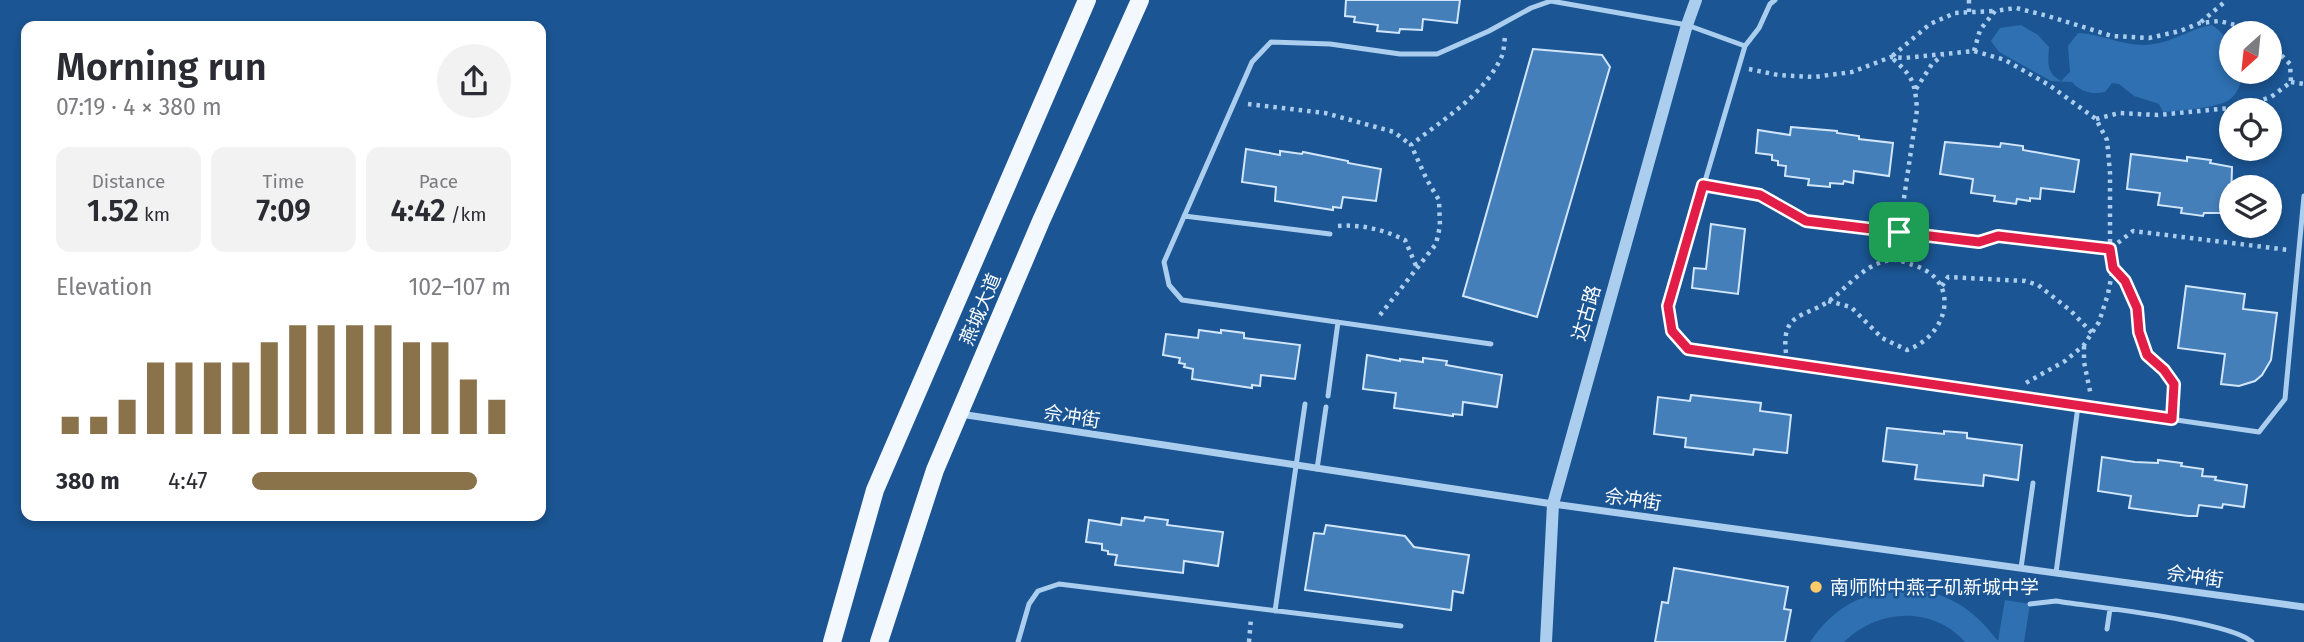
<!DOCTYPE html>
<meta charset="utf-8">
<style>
:root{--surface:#fff;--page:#f2f2f3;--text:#2b2b33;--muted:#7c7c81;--accent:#8a734b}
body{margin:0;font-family:"Fira Sans","Noto Sans SC",sans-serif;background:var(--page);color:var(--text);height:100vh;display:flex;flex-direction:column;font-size:26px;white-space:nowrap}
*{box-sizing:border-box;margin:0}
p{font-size:23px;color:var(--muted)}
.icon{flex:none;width:38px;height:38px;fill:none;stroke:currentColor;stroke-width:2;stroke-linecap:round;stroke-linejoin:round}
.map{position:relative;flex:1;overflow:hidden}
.sheet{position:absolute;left:21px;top:21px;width:525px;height:500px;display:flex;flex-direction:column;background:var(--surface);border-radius:14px;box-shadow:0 4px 10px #0003}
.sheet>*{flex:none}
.needle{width:46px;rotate:207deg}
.fabs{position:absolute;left:2219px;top:21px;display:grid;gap:14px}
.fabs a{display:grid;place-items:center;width:63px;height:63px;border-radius:50%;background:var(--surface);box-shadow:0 4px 10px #0003;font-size:35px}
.pin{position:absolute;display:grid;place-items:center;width:60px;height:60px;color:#fff;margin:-30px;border-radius:14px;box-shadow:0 4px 10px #0006}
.round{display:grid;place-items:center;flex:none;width:74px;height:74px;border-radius:37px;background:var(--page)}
.head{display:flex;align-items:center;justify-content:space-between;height:119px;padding:0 35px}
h1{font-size:38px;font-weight:600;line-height:52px}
.metrics{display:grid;grid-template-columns:repeat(3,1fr);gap:10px;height:119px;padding:7px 35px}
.metrics div{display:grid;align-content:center;border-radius:14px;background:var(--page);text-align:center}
.metrics b{font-size:30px;font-weight:600}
.metrics small{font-size:19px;font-weight:400}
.metrics p{font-size:19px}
.chart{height:196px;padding:14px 35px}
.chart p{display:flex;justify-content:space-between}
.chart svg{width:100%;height:126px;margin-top:7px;stroke:var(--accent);stroke-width:6}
ul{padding:0 35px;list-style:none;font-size:23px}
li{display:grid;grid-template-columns:112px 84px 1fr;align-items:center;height:52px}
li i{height:18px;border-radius:9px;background:var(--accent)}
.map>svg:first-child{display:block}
.green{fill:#2e70b1}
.building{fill:#447fb9;stroke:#d2e6fb;stroke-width:2}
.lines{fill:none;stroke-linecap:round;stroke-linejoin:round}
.path{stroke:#abceef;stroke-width:4.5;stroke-dasharray:3.5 5;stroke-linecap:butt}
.service{stroke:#abceef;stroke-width:5}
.minor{stroke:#abceef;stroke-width:7}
.tertiary{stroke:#abceef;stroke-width:12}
.primary{stroke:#f3f8ff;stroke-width:18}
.route-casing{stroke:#fff;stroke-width:14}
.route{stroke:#e11d48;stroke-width:9}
.poi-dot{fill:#ffcc69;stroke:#1b5593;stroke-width:2.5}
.labels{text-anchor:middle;stroke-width:5;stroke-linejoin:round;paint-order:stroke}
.street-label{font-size:19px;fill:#fff;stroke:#1b5593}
.poi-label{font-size:19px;fill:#fff;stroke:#1b5593;text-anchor:start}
</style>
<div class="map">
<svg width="2304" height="642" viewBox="0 0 2304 642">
<rect width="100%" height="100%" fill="#1b5593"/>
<path class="green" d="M2021,25L2038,35L2049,47C2048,63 2046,73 2061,81L2070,72L2068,46L2078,33C2104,34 2128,49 2154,44C2175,41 2192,28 2212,25C2232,39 2231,50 2231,72H2243C2242,82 2237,95 2229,100C2217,108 2177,111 2163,112L2159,104L2134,96L2119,84L2112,83L2105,92C2092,95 2081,92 2072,82L2051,81L1999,52L1991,41L2000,28Z
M1903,588C1947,592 1971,606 1998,641L2005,600L2030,604L2024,642H1965C1932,605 1877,609 1844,642H1810C1833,608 1862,592 1903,588Z"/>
<path class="building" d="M1346,0H1460L1457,23L1423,19L1422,30L1400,29L1399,33L1377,31L1378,25L1354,22L1355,17L1345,16Z
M1533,49L1602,55L1610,67L1537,317L1463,296Z
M1791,127L1837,131V133L1859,136V139L1893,143L1889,176L1854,171L1853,183L1844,181L1843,184L1830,183V187L1808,185L1809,179L1785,176L1786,166L1778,165V161L1772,160V155L1756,153L1758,130L1790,135Z
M1945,142L2000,147L2001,143L2023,146V150L2079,160L2074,192L2041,188L2040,199L2030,198V201L2017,199L2016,204L1994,201L1995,196L1971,193L1973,179L1940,174Z
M1246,149L1280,155V151L1302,154L1303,152L1348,161V163L1381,169L1376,201L1343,197L1341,208L1333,207V210L1275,201L1276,187L1242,182Z
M2131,154L2187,161V157L2211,160L2210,163L2232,167L2231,203L2227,202L2226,213H2204L2203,216L2181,213L2182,208L2158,205L2160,193L2127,189Z
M1711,224L1745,229L1738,294L1692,288L1694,268L1706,269Z
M2186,286L2245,294L2243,309L2277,313L2271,360L2262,375L2255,381L2239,386L2221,384L2225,354L2178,348Z
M1199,330L1221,333V330L1244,333V338L1300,345L1295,379L1261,375L1260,386L1252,385V388L1192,379L1193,369L1184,367L1185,364L1179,363L1180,358L1163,355L1166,334L1198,338Z
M1367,355L1400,361V359L1423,362V358L1447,361L1446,365L1502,375L1497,407L1463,402L1462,415L1453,414V416L1394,408L1396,393L1363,389Z
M1691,395L1761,403L1760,411L1791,415L1787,453L1754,449L1753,455L1685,447L1686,438L1654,434L1658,397L1690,401Z
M1887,428L1944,434V431L1967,433V438L2022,445L2018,480L1984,475L1983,486L1915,479L1917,465L1883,461Z
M2102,457L2135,462L2158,463V460L2182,463L2181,466L2203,469L2202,476L2216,477L2215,480L2247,485L2244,507L2223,504L2222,508L2199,505L2197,516H2188L2129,508L2131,496L2098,491Z
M1145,517L1168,520L1167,525L1223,532L1218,566L1184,561L1183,573L1115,565L1117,555L1108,554V551L1102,550V544L1086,542L1089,520L1121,525L1122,518L1144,521Z
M1326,525L1405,536L1414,547L1469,555L1463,593L1453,591L1451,610L1305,590L1314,533L1324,534Z
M1674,568L1788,587L1784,609L1791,610L1785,642H1655L1662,602L1668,603Z"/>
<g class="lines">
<path class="path" d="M1969,12V0
M2201,22L2227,0
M1974,51L1980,30L1995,11L2016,8L2048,16L2112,36L2149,38L2180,31L2200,23L2219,21L2240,26L2254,33
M1749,69L1778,75L1814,77L1852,72L1891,57L1904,58L1974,51L2005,60L2049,85L2096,119L2107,140L2110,173V249L2113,268L2108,294L2099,322L2084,345L2065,361L2024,384
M2291,82L2304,84
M1916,89L1932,64L1943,55
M1248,104L1325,113L1394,132L1411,145
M2096,119L2119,113L2158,115L2241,107L2271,97L2291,82L2290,64L2270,44
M1714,187L1760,195L1806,221L1979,242L1998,236L2110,249L2133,231L2289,250
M1338,226C1362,224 1384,230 1405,240L1417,268
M1899,232L1917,110C1915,80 1912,76 1891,57L1930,24L1955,13L1994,11
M2113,268C2124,280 2135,294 2137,310C2140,325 2139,339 2147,353C2153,364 2166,370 2172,381C2176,388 2174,400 2173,408
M1942,286L1948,277L2025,281L2038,285L2071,311L2092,333
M1380,315L1436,244L1440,226L1439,200L1427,180L1411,145C1443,119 1482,97 1501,58C1504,52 1504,44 1505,37
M2084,346V362L2091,396
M1786,353C1781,312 1804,318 1829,301C1848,287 1866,262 1892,260C1898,259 1907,263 1913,265C1963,280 1948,336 1907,350L1882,338L1851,307L1828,301
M1249,642L1251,618"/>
<path class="service" d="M1745,46L1668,306L1672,331L1688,349L2259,432L2285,399L2304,196
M1184,216L1330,234
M1491,344L1182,300L1169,285L1164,262L1252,62L1271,42L1330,44L1400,54H1437L1489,31L1531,8L1551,1L1687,25L1745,46L1759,28L1770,4L1775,0
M1328,396L1338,322
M1317,469L1326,407
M2021,568L2033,483
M2056,573L2078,406
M2030,604L2056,601C2093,607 2230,621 2252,642
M1275,611L1305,404
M2107,629L2110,609
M1018,642L1029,604L1038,591L1059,584L1401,626"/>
<path class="minor" d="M960,414L1553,504L2304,607"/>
<path class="tertiary" d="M1546,642L1553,504L1687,25L1696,0"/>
<path class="primary" d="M832,642L875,490L1087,0
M879,642L935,470L1041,221L1140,0"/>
</g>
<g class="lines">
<defs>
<path id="route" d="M1703,185L1760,195L1806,221L1979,242L1998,236L2110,249L2113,268L2125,281L2137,308L2139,332L2147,355L2164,370L2174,384L2172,419L1688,349L1672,331L1668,306Z"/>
</defs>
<use href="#route" class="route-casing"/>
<use href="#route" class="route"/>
</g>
<circle class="poi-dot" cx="1816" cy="587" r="7"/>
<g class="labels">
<g class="street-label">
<text transform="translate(980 309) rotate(-67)" y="7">燕城大道</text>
<text transform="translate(1586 313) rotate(-74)" y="7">达古路</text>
<text transform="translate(1072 416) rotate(9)" y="7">佘冲街</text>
<text transform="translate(1633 499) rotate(8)" y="7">佘冲街</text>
<text transform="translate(2195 576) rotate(8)" y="7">佘冲街</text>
</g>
<g class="poi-label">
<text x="1830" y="594">南师附中燕子矶新城中学</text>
</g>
</g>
</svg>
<div class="fabs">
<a><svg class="needle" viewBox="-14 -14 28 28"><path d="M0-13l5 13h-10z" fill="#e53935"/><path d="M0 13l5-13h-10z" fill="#7c7c81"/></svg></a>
<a><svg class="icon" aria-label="locate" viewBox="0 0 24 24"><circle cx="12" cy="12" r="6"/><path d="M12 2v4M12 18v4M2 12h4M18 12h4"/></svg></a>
<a><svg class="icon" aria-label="layers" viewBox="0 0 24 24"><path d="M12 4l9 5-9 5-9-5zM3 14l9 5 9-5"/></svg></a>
</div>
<div class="pin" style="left:1899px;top:232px;background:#1e9e55"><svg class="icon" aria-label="arrive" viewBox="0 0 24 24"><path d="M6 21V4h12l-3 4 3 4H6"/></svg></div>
<section class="sheet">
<div class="head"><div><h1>Morning run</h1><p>07:19 · 4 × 380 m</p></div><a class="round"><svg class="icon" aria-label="share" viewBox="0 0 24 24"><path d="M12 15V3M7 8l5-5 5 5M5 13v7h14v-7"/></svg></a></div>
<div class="metrics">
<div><p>Distance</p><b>1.52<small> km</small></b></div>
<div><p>Time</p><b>7:09</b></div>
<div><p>Pace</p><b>4:42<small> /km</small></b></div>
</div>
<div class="chart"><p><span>Elevation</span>102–107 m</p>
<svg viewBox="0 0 160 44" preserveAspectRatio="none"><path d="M5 44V38M15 44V38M25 44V32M35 44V19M45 44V19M55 44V19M65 44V19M75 44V12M85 44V6M95 44V6M105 44V6M115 44V6M125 44V12M135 44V12M145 44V25M155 44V32"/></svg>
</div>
<ul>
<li><b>380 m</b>4:47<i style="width:87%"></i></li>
</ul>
</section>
</div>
